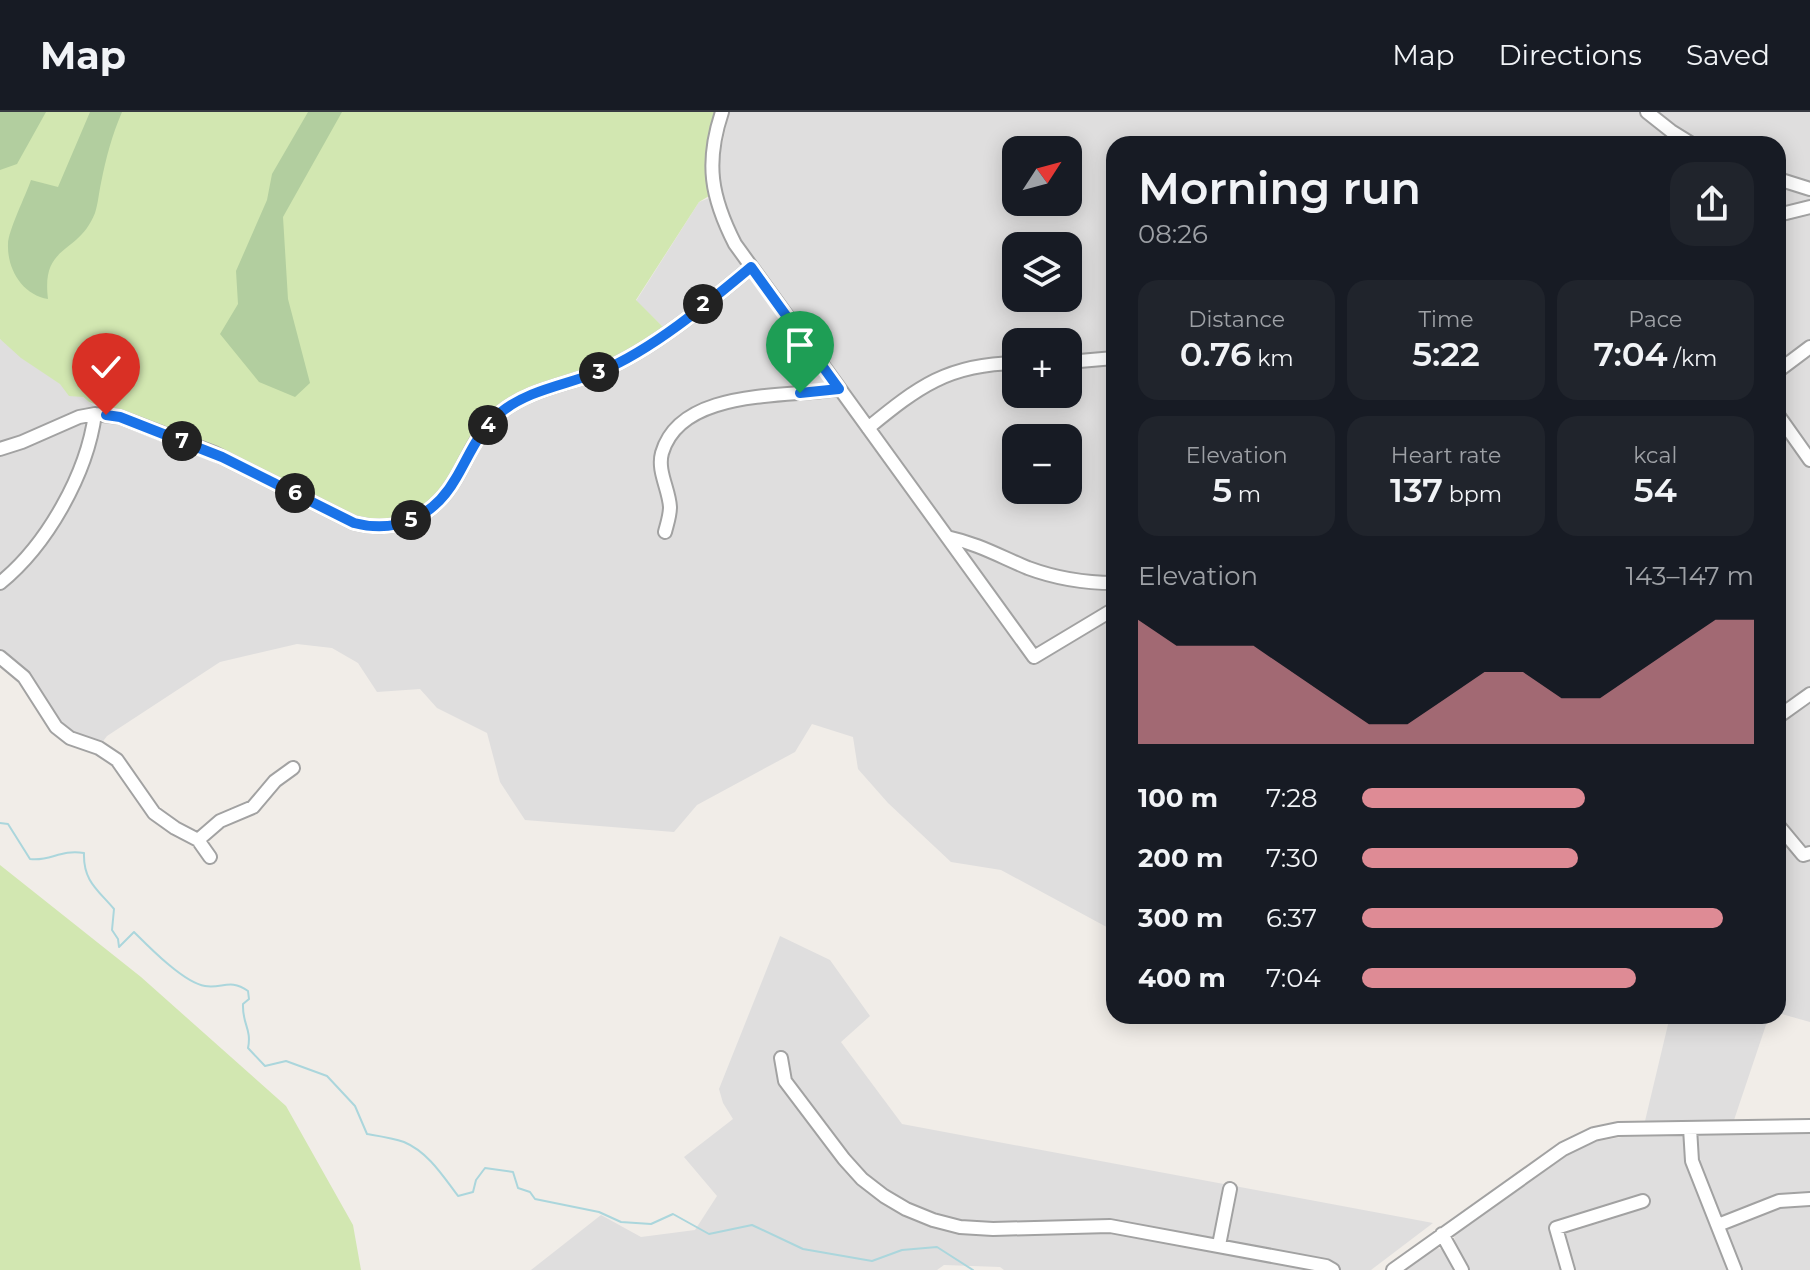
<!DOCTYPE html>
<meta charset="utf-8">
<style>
:root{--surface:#171b24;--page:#20242c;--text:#f1f3f6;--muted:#9ea1a6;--line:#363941;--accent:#de8b95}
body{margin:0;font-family:Montserrat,sans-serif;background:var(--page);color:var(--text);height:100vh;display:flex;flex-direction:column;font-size:30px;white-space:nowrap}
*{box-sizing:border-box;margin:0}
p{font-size:26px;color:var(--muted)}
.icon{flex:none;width:44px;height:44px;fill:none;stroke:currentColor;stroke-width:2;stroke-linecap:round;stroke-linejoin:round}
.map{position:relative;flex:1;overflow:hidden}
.panel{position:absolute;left:1106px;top:24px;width:680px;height:888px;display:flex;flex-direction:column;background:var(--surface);border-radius:24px;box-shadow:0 4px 20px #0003}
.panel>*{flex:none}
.needle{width:52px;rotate:54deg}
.controls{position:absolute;left:1002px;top:24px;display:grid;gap:16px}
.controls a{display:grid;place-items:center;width:80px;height:80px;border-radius:16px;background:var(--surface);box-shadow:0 4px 20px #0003;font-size:40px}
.pin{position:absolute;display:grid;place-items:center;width:68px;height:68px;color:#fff;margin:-82px -34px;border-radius:50% 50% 50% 0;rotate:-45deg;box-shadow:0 0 8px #0007}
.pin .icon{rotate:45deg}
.km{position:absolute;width:40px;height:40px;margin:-20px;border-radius:50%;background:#222;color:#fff;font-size:22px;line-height:40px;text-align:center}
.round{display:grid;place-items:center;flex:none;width:84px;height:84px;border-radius:24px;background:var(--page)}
.head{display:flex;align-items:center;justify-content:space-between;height:136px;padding:0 32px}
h1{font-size:44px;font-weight:600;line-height:60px}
.stats{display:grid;grid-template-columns:repeat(3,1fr);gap:12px;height:136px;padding:8px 32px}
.stats div{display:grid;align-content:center;border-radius:20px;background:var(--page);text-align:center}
.stats b{font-size:34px;font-weight:600}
.stats small{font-size:22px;font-weight:400}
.stats p{font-size:22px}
.chart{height:224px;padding:16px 32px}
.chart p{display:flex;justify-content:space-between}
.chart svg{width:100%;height:144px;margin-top:8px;fill:var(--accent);opacity:.7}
ul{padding:0 32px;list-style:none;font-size:26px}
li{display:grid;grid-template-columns:128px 96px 1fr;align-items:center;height:60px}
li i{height:20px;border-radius:10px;background:var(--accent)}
header{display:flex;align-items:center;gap:48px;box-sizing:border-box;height:112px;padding:0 40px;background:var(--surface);border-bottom:2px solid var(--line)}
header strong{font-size:38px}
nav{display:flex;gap:44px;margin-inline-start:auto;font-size:28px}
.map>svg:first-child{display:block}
.residential{fill:#dfdede;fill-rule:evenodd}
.grass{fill:#d2e7b1}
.forest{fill:#b2ce9f}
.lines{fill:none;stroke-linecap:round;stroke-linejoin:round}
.stream{stroke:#abd6dc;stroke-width:2}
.minor-casing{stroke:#a2a2a2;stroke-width:16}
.minor{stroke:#fff;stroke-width:12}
.route-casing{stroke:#fff;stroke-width:16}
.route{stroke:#1a73e8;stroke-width:10}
</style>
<header>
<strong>Map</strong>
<nav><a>Map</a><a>Directions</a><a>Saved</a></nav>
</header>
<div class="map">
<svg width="1810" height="1158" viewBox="0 0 1810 1158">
<rect width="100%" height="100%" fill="#f1ede8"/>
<path class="residential" d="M729,0H1810V910L1778,901V32H1114V819L1001,758L951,750L888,691L858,657L853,625L812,612L795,640L697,693L674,720L525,708L500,670L487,621L437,596L420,577L377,580L358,551L332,536L297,532L220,550L107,624L101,632L71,620L59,611L24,557L0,540V227L66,272L113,309L212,346L347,414L367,420L384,421L404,417L436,400L446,390L462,370L488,320L498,309L517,295L664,216L636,189L699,90L720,82L719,49ZM1016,38H1068V90H1016ZM1016,134H1068V186H1016ZM1016,230H1068V282H1016ZM1016,326H1068V378H1016Z
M780,824L830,848L870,904L841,930L902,1012L1433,1111L1371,1158H1004L1000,1155L944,1153L937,1158H531L601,1103L641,1125L695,1118L717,1084L684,1045L733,1007L723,991L719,977Z
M1670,904H1769L1734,1008L1645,1009Z
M1810,1020V1158H1468L1455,1129L1454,1124L1461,1119L1578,1036L1593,1030L1622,1025Z
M1436,1136L1444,1137L1455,1158H1404Z"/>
<path class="grass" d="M0,0H717C707,29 705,54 709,84L699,90L636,188L664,216C626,243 584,261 541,280C524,288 501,294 486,306C460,328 458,371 430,392C410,407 385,412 361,408C335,403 296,373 269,361C210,334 150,312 89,290L83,285L69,284L60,272L21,246L0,227Z
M0,753L141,865L286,994L353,1113L361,1158H0Z"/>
<path class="forest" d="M0,0H46L17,52L0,58Z
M90,0H122C112,23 106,46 101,71C99,80 98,92 95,101C78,144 41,131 48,187C23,183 7,158 8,132C8,119 26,83 31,68L58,75Z
M308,0H342L283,105L288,187L310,271L295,285L259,270L220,222L238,192L236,159L267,88L272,62Z"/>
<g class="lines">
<path class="stream" d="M0,711L8,712L30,747C50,750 60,737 84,741C83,769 98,778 114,797L112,818L118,827L119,835L134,820C149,835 184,871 205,874C222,877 230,866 248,879L249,887L243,892C242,912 252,917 248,936L265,954L286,949L327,964L355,994L367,1022C379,1024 393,1026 404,1030C428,1040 443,1064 458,1084L473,1080L476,1068L485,1056L513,1060L518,1076L530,1080L535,1087L599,1100L621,1110L651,1112L673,1102L709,1122L752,1113L803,1137L872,1149L902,1138L937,1135L973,1158"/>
<defs>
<path id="minor" d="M722,0C705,51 711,85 735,132L1034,545L1114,497
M1647,0L1671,19L1692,32
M1778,67L1810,77
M1778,103L1810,95
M1068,250L1114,246
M1778,259L1810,235
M1778,303L1810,348
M868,316C918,275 948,252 1016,251
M0,337L22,330L79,305L95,302L120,305L214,341L354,411C397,422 434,405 456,366C469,344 479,317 500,301C529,277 567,273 601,259C652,238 708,191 751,155
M665,420C667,412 670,404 670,395C669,377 657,359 662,341C681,275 789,286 839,277
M947,425C979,432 999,444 1028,456C1055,466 1086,471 1114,471
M0,471C47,433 87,362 95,302
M0,545L24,565L56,615L70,626L99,636L117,648L154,701L175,716L198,728L210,745
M1778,605L1810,582
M1778,713L1803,743L1810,741
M198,728L220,709L253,695L275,669L293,656
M781,946L785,969L844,1047L862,1067L884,1084L906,1097L933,1108L960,1115L993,1117L1110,1114L1326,1154L1333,1158
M1690,1016L1692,1049L1735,1158
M1718,1113L1779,1089L1810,1087
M1442,1122L1462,1158
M1219,1133L1230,1077
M1393,1158L1563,1037L1594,1022L1618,1017L1810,1014
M1568,1158L1556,1116L1643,1089"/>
</defs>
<use href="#minor" class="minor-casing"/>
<use href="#minor" class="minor"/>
</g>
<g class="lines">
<defs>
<path id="route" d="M106,303L120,305L222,345L354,411C397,422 434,405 456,366C469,344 479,318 500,301C529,277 567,273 601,259C652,238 708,191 751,155L839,277L800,281"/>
</defs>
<use href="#route" class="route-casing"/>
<use href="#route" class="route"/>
</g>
</svg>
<div class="controls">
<a><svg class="needle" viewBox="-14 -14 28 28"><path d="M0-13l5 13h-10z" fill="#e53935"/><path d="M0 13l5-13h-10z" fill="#9ea1a6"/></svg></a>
<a><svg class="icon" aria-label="layers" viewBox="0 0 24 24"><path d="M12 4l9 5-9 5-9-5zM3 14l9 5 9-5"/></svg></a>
<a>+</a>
<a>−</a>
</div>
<div class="pin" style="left:800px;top:281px;background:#1e9e55"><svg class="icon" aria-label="arrive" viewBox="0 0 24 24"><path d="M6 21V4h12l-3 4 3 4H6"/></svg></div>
<div class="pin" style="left:106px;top:303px;background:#d93025"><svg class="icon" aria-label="check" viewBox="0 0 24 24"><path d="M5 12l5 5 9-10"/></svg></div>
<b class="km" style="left:703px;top:192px">2</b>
<b class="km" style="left:599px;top:260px">3</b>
<b class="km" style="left:488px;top:313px">4</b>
<b class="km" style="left:411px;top:408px">5</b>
<b class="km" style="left:295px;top:381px">6</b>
<b class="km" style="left:182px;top:329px">7</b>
<section class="panel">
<div class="head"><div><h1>Morning run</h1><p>08:26</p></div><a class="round"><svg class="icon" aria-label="share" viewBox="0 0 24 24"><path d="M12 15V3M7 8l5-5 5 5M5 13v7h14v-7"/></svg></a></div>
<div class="stats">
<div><p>Distance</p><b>0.76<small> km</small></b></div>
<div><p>Time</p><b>5:22</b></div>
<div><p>Pace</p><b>7:04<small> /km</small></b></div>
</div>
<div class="stats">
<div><p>Elevation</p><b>5<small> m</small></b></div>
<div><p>Heart rate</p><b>137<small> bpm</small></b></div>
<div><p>kcal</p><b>54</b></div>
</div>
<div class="chart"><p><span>Elevation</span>143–147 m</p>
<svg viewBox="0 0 160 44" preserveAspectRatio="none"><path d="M0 44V6L10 14L20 14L30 14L40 22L50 30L60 38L70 38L80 30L90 22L100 22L110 30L120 30L130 22L140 14L150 6L160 6V44z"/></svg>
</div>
<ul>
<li><b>100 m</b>7:28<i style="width:57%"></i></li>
<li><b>200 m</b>7:30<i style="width:55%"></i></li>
<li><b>300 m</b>6:37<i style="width:92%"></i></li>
<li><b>400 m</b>7:04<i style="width:70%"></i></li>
</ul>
</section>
</div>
